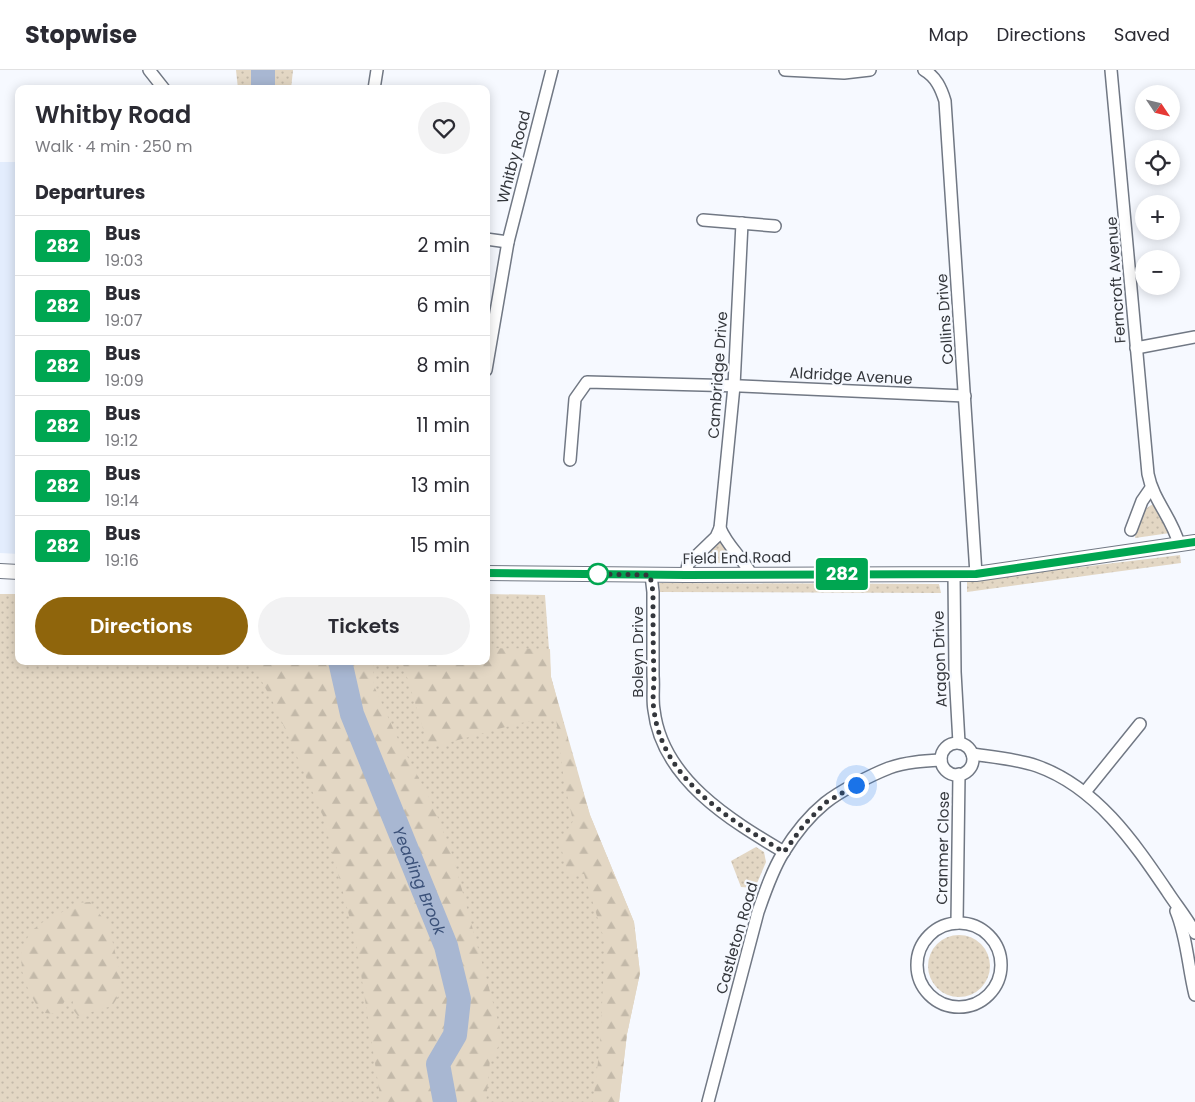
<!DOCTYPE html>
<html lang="en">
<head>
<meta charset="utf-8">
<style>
  :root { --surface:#fff; --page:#f2f2f3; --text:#2b2b33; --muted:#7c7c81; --line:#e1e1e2; --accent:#8f650c }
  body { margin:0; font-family:Poppins,sans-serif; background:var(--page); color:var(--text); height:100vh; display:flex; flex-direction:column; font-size:19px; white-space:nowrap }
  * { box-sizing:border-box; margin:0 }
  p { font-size:16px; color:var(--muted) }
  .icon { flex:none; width:28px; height:28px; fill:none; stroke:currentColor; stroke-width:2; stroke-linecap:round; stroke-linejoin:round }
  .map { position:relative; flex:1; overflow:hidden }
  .details { position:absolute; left:15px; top:15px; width:475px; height:580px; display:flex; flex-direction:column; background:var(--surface); border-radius:10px; box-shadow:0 2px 12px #0003 }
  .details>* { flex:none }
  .badge { padding:0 10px; border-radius:4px; font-size:18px; line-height:32px }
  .needle { width:32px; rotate:125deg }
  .buttons { position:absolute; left:1135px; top:15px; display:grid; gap:10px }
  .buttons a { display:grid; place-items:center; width:45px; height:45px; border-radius:50%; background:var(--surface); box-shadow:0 2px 12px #0003; font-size:25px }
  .you { position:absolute; width:25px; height:25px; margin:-12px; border:4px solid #fff; border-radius:50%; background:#1a73e8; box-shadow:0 0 0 8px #1a73e833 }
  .map>.badge { position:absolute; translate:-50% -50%; box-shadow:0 0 0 2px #fff }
  h2 { padding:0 20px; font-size:19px; line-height:45px }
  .round { display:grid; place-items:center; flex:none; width:52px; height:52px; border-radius:26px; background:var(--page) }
  .overview { display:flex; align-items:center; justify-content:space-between; height:85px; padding:0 20px }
  h1 { font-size:24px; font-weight:600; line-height:38px }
  .primary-button { display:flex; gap:10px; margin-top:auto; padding:10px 20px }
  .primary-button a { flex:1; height:58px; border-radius:30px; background:var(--accent); color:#fff; font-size:20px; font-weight:600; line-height:58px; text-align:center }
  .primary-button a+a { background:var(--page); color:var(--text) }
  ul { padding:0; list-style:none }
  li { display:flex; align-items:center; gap:15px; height:60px; padding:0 20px; border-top:1px solid var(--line) }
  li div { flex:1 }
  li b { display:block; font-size:19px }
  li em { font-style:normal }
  li .badge { min-width:55px; font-weight:700; text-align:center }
  header { display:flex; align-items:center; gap:30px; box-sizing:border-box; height:70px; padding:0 25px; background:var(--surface); border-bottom:1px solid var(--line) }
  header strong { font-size:24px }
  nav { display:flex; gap:28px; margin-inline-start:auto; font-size:18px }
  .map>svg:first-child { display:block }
</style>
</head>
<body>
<header>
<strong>Stopwise</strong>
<nav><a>Map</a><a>Directions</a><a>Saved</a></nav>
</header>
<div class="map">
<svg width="1195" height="1032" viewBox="0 0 1195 1032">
  <defs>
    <pattern id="grass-dots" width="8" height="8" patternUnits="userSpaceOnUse" patternTransform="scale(1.25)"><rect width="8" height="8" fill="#e3d7c4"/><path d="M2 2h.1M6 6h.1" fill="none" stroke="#c3b9a9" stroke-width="1.8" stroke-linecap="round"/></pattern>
    <pattern id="forest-firs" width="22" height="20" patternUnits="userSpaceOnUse" patternTransform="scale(1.25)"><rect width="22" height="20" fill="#e3d7c4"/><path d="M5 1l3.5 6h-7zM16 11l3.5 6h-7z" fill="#c3b9a9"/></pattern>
  </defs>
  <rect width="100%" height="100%" fill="#f6f9ff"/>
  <path fill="#e3edfd" d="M 0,92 L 19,92 L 19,484 L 0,483 Z"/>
  <g fill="url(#grass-dots)">
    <path d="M 236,0 L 293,0 L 291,19 L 238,19 Z"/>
    <path d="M 1154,434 L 1157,437 L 1170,463 L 1135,468 C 1136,457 1141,438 1154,434 Z"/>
    <path d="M 718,472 L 721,472 L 740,493 L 696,493 Z"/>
    <path d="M 1180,485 L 1181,493 L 967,522 L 967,511 Z"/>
    <path d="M 659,513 L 939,514 L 941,523 L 660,522 Z"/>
    <path d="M 0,524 L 19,524 L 19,591 L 486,591 L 486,524 L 545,525 L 551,607 L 590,745 L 634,852 L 640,903 L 627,964 L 619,1032 L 0,1032 Z"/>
    <path d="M 756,777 L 764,782 L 766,792 L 755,818 L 741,817 L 731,791 Z"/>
    <circle cx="959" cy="896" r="31"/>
  </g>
  <g fill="url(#forest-firs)">
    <path d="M 486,578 L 550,579 L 551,607 L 573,688 L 590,745 L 634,852 L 640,903 L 627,964 L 619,1032 L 593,1032 L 600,976 L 605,872 L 584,804 L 568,805 L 560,773 L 573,751 L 564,711 L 556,648 L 520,653 L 429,678 L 402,591 L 486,591 Z"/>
    <path d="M 251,591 L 373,591 L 374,616 L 397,667 L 433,735 L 453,787 L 503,969 L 490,990 L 486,1032 L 381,1032 L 356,872 L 323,746 L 275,636 Z"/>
    <path d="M 90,832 L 109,856 L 118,895 L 121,902 L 119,925 L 112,936 L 78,946 L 72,938 L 74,925 L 64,932 L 57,944 L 45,943 L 37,936 L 28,919 L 22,901 L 21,880 L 31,861 L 43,852 L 68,839 L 75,833 Z"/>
  </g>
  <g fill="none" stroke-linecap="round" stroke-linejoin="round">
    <g stroke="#a8b7d2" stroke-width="24">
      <path d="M 263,0 L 263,19"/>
      <path id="s1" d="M 340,591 L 352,644 L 446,876 L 459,929 L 455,965 L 438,994 L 445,1032"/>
    </g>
    <defs>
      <g id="minor">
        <path d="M 149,0 L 164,19"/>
        <path d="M 785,0 L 844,3 L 870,0"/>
        <path d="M 924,0 C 936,7 941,18 945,31 L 976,504"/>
        <path d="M 1111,0 L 1148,404 C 1153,430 1172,448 1179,474"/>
        <path d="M 374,19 L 377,0"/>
        <path d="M 703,150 L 775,156"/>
        <path d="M 742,153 L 734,316 L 720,458 C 727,476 742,487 751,504"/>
        <path d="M 486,169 L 508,172"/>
        <path d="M 1136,278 L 1195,267"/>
        <path d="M 486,300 L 508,172 L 552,0"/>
        <path d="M 570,390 L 575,329 L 587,312 L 741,316 L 965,326"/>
        <path d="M 1131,460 L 1142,431 L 1151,418"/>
        <path d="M 651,505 L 653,522 C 653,550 653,578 653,606 C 654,617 652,629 654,640 C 662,709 730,750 784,782"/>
        <path d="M 686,505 L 688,494 L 716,467 L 720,458"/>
        <path d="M 954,505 L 955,602 L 959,673"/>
        <circle cx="957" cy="689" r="16"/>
        <path d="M 972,684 C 993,687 1017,689 1037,696 C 1096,717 1133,771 1167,821 C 1176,835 1187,848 1195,863"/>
        <path d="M 1085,722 L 1140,654"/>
        <path d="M 1176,841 C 1187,867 1188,897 1195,925"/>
        <circle cx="959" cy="895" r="42"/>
        <path d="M 957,853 L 959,704"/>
        <path d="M 708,1032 L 758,842 C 765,822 772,801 783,783 C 794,765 809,746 825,733 C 840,721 871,705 889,698 C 906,692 924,691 941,690"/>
      </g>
      <g id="tertiary">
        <path d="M 0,501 L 19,502"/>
        <path d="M 486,503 L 686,505 L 976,504 L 1195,472"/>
      </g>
    </defs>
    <use href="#minor" stroke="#717884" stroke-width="14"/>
    <use href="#tertiary" stroke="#717884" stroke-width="16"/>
    <use href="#minor" stroke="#fff" stroke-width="11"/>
    <use href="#tertiary" stroke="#fff" stroke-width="14"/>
  </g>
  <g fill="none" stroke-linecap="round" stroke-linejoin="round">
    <defs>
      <path id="line" d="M 486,503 L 686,505 L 976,504 L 1195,472"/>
    </defs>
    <use href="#line" stroke="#fff" stroke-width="11"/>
    <use href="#line" stroke="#00a651" stroke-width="8"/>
    <path stroke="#34373c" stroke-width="5" stroke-dasharray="0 9" d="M 598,504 L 595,504 L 650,505 L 653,522 C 653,550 653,578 654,606 C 654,617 652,629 654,640 C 662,709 730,750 784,782 L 803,756 L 825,733 L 856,715"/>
  </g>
  <circle fill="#fff" stroke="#00a651" stroke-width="2.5" cx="598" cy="504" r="10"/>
  <g text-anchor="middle" stroke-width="4.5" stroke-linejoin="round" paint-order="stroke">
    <g font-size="15" fill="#34373c" stroke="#f6f9ff">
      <text transform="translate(514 87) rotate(-76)" y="5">Whitby Road</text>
      <text transform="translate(1116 210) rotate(-94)" y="5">Ferncroft Avenue</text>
      <text transform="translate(945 249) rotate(-94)" y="5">Collins Drive</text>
      <text transform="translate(718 305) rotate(-86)" y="5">Cambridge Drive</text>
      <text transform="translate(851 306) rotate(3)" y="5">Aldridge Avenue</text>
      <text transform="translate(737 488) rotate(-1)" y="5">Field End Road</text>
      <text transform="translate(638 582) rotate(-90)" y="5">Boleyn Drive</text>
      <text transform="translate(940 589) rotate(-92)" y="5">Aragon Drive</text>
      <text transform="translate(943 778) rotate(-89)" y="5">Cranmer Close</text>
      <text transform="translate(737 868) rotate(-74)" y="5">Castleton Road</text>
    </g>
    <g font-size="16" font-style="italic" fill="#3b5179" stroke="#f6f9ff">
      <text dy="6" stroke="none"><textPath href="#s1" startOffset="234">Yeading Brook</textPath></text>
    </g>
  </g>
</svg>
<div class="buttons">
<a><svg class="needle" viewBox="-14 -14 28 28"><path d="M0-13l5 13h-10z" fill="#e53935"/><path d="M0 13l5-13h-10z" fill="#7c7c81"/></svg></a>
<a><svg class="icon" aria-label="locate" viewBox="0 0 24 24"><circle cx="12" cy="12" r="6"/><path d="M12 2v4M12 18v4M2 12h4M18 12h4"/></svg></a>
<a>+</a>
<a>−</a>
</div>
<div class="you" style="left:856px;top:715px"></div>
<b class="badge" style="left:842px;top:504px;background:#00a651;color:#fff">282</b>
<section class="details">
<div class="overview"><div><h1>Whitby Road</h1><p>Walk · 4 min · 250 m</p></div><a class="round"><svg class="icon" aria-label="heart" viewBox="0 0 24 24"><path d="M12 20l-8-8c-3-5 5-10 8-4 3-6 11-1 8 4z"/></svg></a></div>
<h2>Departures</h2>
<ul>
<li><span class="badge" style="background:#00a651;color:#fff">282</span><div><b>Bus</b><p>19:03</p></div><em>2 min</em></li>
<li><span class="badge" style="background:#00a651;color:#fff">282</span><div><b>Bus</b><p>19:07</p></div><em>6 min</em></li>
<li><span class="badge" style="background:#00a651;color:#fff">282</span><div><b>Bus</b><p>19:09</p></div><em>8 min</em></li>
<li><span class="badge" style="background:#00a651;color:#fff">282</span><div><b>Bus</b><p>19:12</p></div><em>11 min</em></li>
<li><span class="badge" style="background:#00a651;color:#fff">282</span><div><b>Bus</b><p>19:14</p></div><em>13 min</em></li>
<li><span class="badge" style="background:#00a651;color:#fff">282</span><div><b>Bus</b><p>19:16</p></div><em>15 min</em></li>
</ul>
<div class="primary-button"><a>Directions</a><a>Tickets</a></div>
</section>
</div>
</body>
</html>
